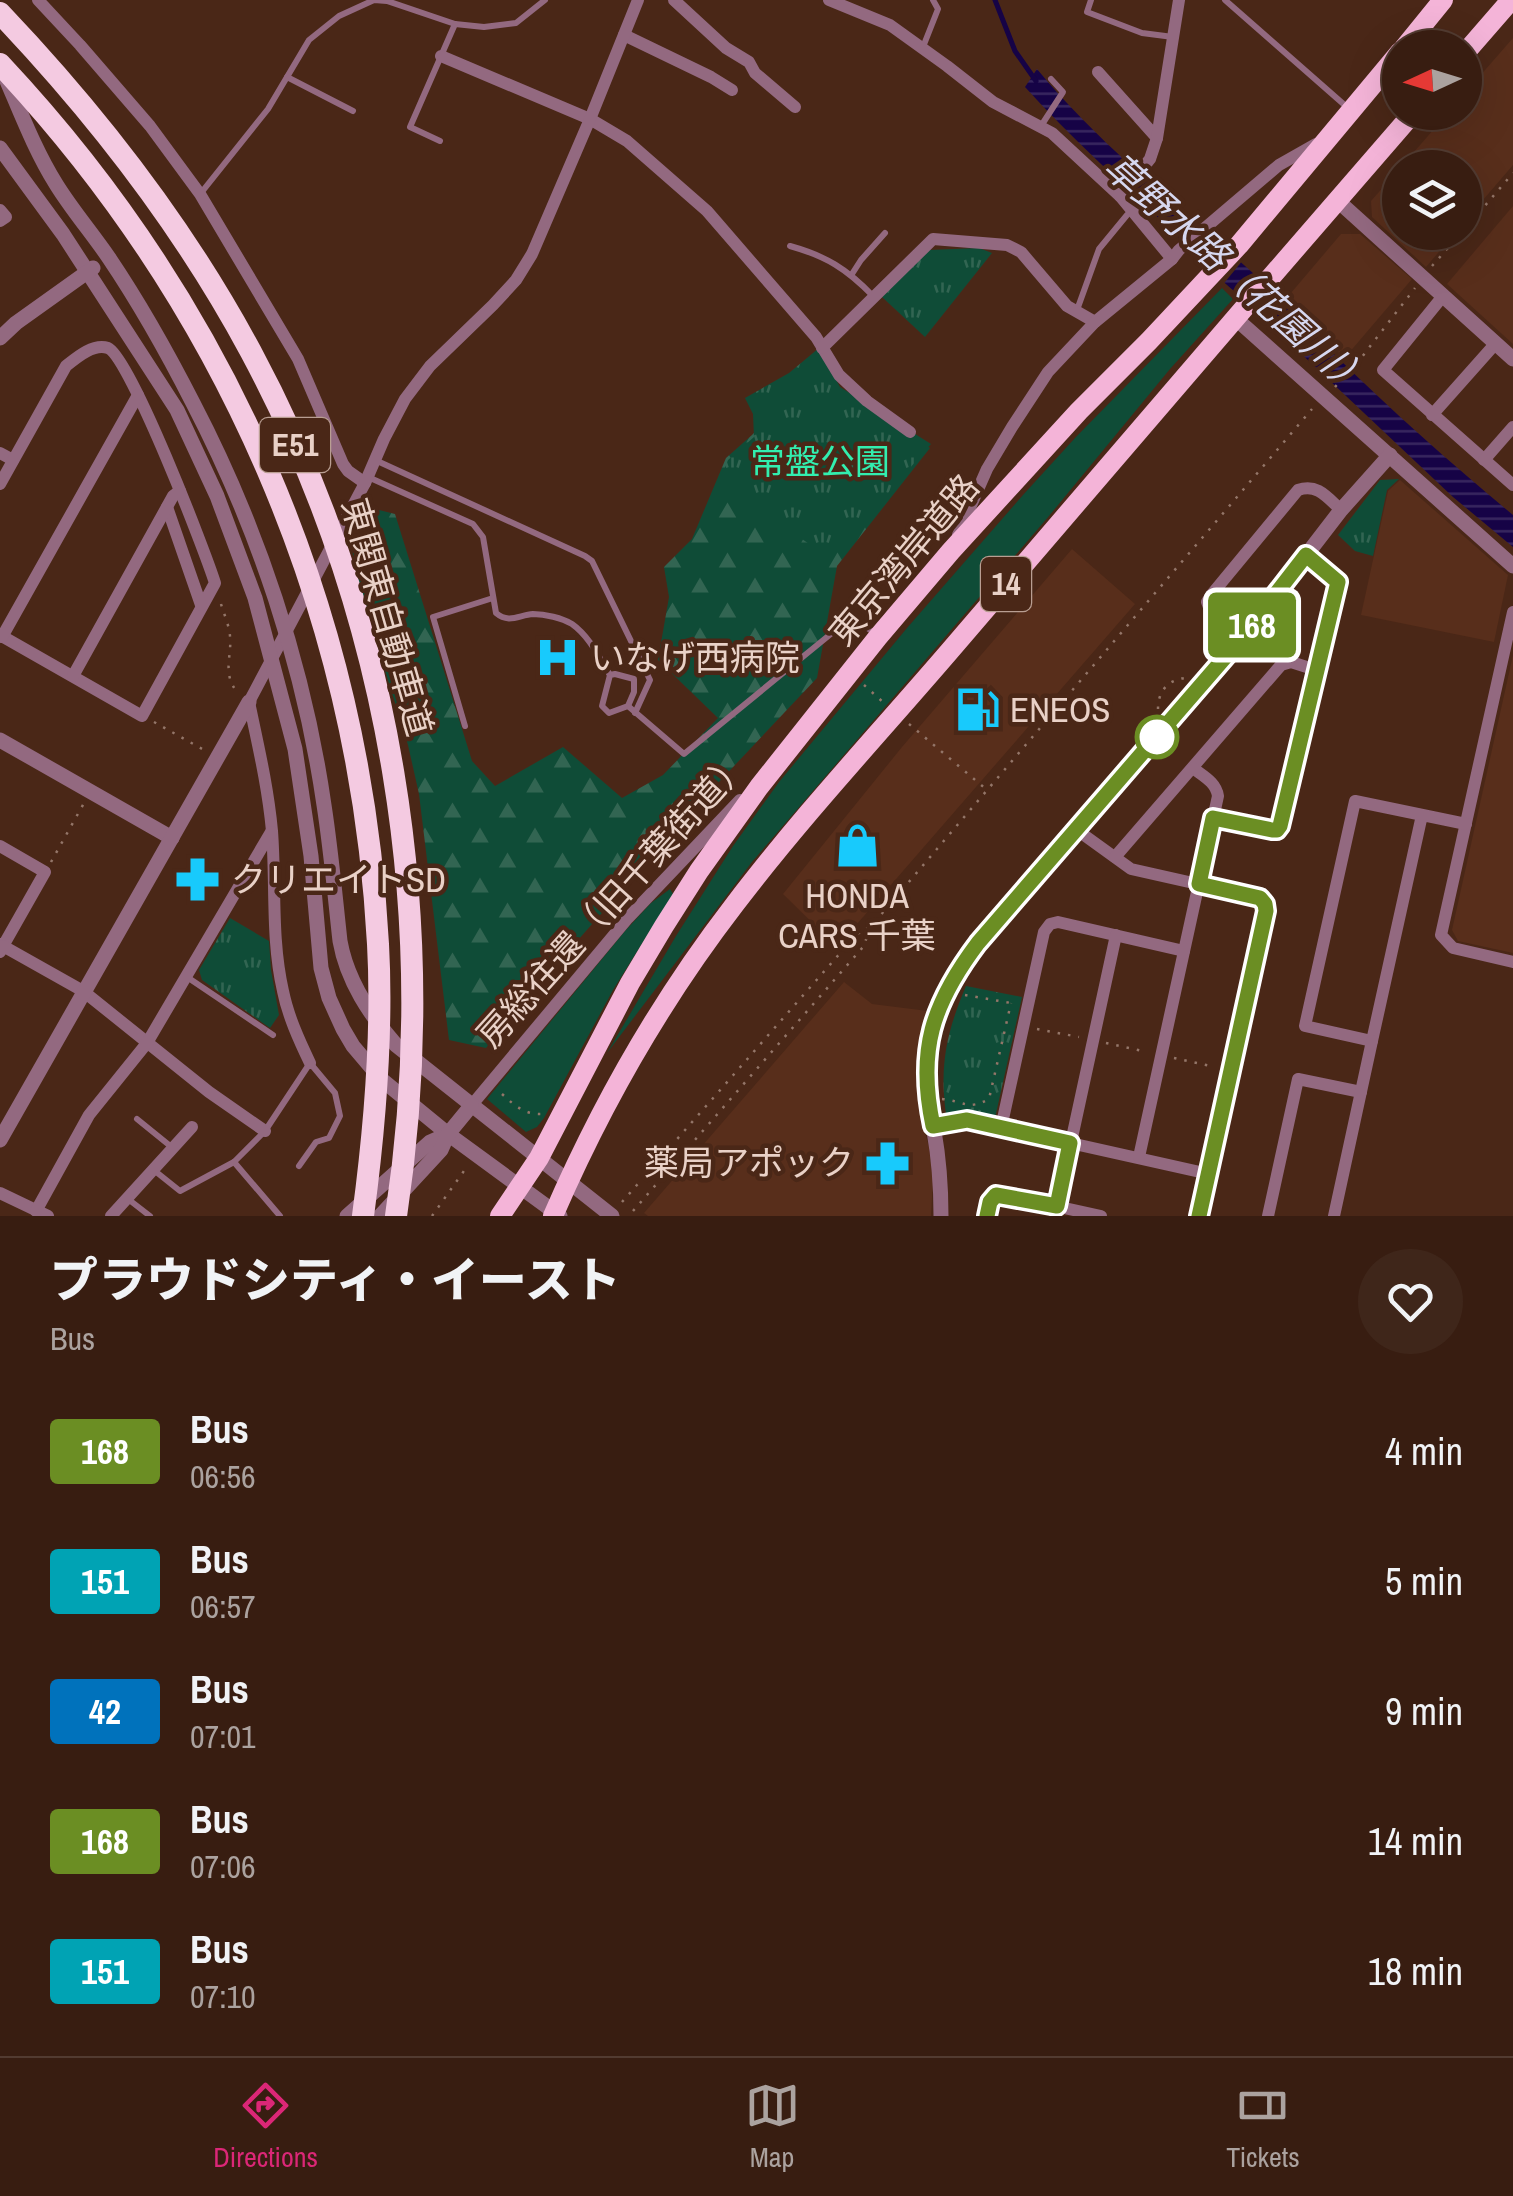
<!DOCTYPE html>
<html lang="en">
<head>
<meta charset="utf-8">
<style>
  :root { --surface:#381d11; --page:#3f261a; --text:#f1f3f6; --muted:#aba29f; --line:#523b31; --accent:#db2777 }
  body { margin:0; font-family:"Archivo Narrow","Noto Sans JP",sans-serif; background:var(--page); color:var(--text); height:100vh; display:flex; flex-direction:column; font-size:38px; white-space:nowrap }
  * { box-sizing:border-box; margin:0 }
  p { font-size:32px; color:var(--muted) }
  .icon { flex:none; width:55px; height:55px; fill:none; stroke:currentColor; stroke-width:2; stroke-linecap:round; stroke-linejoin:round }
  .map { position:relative; height:1216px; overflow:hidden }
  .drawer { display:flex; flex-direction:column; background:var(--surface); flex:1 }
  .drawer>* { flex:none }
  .badge { padding:0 20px; border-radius:8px; font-size:35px; line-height:65px }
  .needle { width:65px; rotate:266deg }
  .controls { position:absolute; left:1382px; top:30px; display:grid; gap:20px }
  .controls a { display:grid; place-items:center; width:100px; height:100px; border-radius:50%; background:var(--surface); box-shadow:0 10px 40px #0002,0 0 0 2px var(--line); font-size:50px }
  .map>.badge { position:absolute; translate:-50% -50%; box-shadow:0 0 0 5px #fff }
  .round { display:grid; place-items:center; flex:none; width:105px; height:105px; border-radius:52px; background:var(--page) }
  .summary { display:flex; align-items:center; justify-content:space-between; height:170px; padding:0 50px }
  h1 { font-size:48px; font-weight:800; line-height:75px }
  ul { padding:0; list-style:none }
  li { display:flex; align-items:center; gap:30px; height:130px; padding:0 50px }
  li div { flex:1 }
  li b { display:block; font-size:38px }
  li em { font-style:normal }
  li .badge { min-width:110px; font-weight:700; text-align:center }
  .menu { display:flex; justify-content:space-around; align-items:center; height:140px; border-top:2px solid var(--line); background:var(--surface); font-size:28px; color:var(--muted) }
  .menu a { display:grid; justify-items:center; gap:5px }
  .menu .on { color:var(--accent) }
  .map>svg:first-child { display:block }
</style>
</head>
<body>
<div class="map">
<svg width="1513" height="1216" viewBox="0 0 1513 1216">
  <defs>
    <pattern id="forest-firs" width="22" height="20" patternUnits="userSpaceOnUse" patternTransform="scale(2.5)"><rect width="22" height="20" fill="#0f4c37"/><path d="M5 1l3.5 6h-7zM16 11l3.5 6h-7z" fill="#326552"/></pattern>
    <pattern id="park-tufts" width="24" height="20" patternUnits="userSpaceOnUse" patternTransform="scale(2.5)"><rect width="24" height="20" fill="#0f4c37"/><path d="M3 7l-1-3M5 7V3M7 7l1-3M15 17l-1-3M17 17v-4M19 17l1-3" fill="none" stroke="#326552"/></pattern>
    <pattern id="water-rules" width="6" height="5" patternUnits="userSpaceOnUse" patternTransform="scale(2.5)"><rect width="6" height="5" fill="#160346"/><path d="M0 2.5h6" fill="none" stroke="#38275f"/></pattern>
  </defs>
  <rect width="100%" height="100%" fill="#4a2717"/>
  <g fill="#582e1b">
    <path d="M 1513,38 L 1513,165 L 1465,221 L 1465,168 L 1400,168 L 1448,113 L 1465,112 L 1465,93 Z"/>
    <path d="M 1400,168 L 1400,232 L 1455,233 L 1426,267 L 1372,217 L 1371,201 Z"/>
    <path d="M 1513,206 L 1513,344 L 1447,284 Z"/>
    <path d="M 1341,234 L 1360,234 L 1412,279 L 1348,354 L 1351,356 L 1346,360 L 1285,300 Z"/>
    <path d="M 1400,480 L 1508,575 L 1494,642 L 1361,615 L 1388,491 Z"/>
    <path d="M 1072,549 L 1135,604 L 837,947 L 783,894 L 902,747 Z"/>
    <path d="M 1513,655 L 1513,953 L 1458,941 L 1452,930 Z"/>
    <path d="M 844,982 L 872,1004 L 928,1011 L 922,1029 L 917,1084 L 919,1107 L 929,1148 L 933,1179 L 931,1216 L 648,1216 L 644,1213 Z"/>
  </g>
  <g fill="#0f4c37">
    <path d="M 1222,288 L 1233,299 L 1170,369 L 1049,516 L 752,862 L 607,1053 L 676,936 L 733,846 L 779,782 L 907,628 L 1023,495 L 1075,438 Z"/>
    <path d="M 670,889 L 673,894 L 613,990 L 544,1118 L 537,1127 L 526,1132 L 487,1099 L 625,931 L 651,903 Z"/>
  </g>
  <path fill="url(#forest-firs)" d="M 835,387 L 930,448 L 837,566 L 817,678 L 702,800 L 508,1019 L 486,1048 L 449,1040 L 419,794 L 408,745 L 355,573 L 352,546 L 371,508 L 395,514 L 472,761 L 495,786 L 563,747 L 622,798 L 663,775 L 718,718 L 658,660 L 669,597 L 664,567 L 692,539 L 726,458 L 752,435 L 795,389 Z"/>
  <g fill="url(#park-tufts)">
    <path d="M 979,248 L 992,253 L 925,337 L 882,297 L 929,250 Z"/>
    <path d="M 819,348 L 840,387 L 931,444 L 830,559 L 720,480 L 728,460 L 754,437 L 753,414 L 745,398 L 789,373 Z"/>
    <path d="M 1399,479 L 1387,490 L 1373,556 L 1355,551 L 1338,535 L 1380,480 Z"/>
    <path d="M 230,918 L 269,941 L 271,970 L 279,1015 L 270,1028 L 202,980 L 199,970 Z"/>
    <path d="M 966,986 L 1022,997 L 995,1118 L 946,1114 C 939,1065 947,1031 966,986 Z"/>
  </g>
  <path fill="url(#water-rules)" d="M 1037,69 C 1103,149 1187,213 1263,282 C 1289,306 1313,333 1338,358 C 1394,413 1453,465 1513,515 L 1513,547 L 1453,497 L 1241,297 C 1215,276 1193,251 1169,228 C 1120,181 1070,137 1025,87 Z"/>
  <g fill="#4a2717">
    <path d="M 1218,240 L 1243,260 L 1221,287 L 1197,264 Z"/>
    <path d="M 1257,274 L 1285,298 L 1264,324 L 1236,300 Z"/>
  </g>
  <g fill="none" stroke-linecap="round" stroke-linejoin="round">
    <path stroke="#160346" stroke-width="5" d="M 995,0 L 1015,51 L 1036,81"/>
    <g stroke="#947669" stroke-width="2.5" stroke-dasharray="2.5 8" stroke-linecap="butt">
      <path d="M 1465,229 L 1513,173"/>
      <path d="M 1432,266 L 1462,232"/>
      <path d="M 1335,387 L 1358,362 L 1415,288"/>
      <path d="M 221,604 C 224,614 229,625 230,636 C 232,657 222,673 237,692"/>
      <path d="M 864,685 L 884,703"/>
      <path d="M 1158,709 C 1158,692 1167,680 1185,678"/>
      <path d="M 154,722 L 204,750"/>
      <path d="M 909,724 L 987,790"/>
      <path d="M 51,862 L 84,803"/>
      <path d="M 965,995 L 1011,1003"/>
      <path d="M 1037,1029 L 1079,1037"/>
      <path d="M 1106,1043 L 1147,1052"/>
      <path d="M 1174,1058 L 1215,1067"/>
      <path d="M 502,1094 C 515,1106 525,1115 543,1114"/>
      <path d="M 942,1099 C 964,1101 967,1111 989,1099 L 1011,1003"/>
      <path d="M 622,1202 L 856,935 L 873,924 L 1312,409"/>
      <path d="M 633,1211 L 863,947 L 872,925"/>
      <path d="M 432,1216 L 466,1168"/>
    </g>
    <g stroke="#936980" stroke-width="6">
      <path d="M 1091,0 L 1087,12 L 1142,33 L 1173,37"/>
      <path d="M 1225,0 L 1348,108"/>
      <path d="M 923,47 L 938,9 L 933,0"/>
      <path d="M 287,77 L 353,111"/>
      <path d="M 1041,126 L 1063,92 L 1051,79"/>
      <path d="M 440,141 L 410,127 L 455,24"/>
      <path d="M 201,193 L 268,109 L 309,40 L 339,16 L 374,0 L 387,1 L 455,24 L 484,27 L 516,23 L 545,0"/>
      <path d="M 790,246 C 826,256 847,269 873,296"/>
      <path d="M 852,274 L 861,260 L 885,233"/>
      <path d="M 1077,310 L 1099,249 L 1127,215"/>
      <path d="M 375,460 L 585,556 L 592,561 L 650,680 L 635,713"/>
      <path d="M 368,477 L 473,524 L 483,537 L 496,613 C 509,624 519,615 533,614 C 545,614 562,618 572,624 C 589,636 599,657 610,675"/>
      <path d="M 615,674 L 634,679 L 634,692 L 628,706 L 609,713 L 602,706 L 610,675 Z"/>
      <path d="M 628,706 L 684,754 L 843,624 C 857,621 863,624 874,633"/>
      <path d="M 465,726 L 433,617 L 493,598"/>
      <path d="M 187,977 L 273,1035"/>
      <path d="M 137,1119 L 174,1149"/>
      <path d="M 234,1162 L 280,1216"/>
      <path d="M 155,1171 L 180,1191 L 234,1162 L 265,1131 L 310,1063 L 335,1093 L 340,1116 L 329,1138 L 316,1142 L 299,1166"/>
      <path d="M 128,1199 L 150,1216"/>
    </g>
    <g stroke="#936980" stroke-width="12">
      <path d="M 38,0 L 80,45 L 150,126 L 200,194 L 298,359 L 343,464 L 348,471 L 365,483"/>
      <path d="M 674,0 L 726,48 L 749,62 L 755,73 L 795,107"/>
      <path d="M 829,0 L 890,25 L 947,66 L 993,102 L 1052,133 L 1120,196 L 1172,259"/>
      <path d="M 624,35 L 711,77 L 732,90"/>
      <path d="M 441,56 L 590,119 L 627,141 L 707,211 L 816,337 L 839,375 L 867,401 L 910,432"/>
      <path d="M 1098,72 L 1157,138"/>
      <path d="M 1120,196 L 1150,159 L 1157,138 L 1179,0"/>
      <path d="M 0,210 L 6,217 L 0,221"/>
      <path d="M 1443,296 L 1383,370 L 1513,485"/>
      <path d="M 822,348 L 933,239 L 1007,245 L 1021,252 L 1067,306 L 1095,322"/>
      <path d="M 1432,415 L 1496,343"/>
      <path d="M 0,453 L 13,460"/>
      <path d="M 1484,460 L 1513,427"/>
      <path d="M 0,484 L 66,366 C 76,358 93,343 108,348 C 130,357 205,551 215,583 L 142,716 L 0,635"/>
      <path d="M 167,507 L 201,605"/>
      <path d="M 958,535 L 987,469 L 1012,427 L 1048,372 L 1095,322 L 1172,259 L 1179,250 L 1279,165 L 1316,144"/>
      <path d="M 1513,612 L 1441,935 L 1453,948 L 1513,962"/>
      <path d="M 2,637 L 138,395"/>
      <path d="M 1241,640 L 1210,610 L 1207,602 L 1212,594 L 1298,490 C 1317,483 1327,497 1341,510"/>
      <path d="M 73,676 L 173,496 L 180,491"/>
      <path d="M 1422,815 L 1372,1041 L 1305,1026 L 1355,801 L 1466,824"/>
      <path d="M 1213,818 L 1272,830 L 1277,830 L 1280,826 L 1338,582 L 1306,555"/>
      <path d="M 1077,830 L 1131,869 L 1260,898 L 1265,903 L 1266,911 L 1199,1216"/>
      <path d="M 0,846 L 45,872 L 3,946 L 0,944"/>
      <path d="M 1115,857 L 1281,665 L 1291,662 L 1316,670"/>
      <path d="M 0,952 L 3,946 L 83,991 L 209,1092 L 265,1131"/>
      <path d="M 310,1063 C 299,1040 288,1016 283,991 C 271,939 276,884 272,831 C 268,787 258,745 249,702 L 365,483 L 384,439 L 405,399 L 430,366 L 493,305 L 516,280 L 532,254 L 590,119 L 638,0"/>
      <path d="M 471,1106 L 628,918 L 740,800"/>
      <path d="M 933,1127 L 967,1120 L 1209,1174"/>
      <path d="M 1001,1128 L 1044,932 L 1050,924 L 1058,922 L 1184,951"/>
      <path d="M 1139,1157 L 1218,796 C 1216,782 1203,776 1193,768"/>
      <path d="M 0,1193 L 48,1216"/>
      <path d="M 36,1211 L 89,1115 L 147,1043 L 271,832"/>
      <path d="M 111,1216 L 192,1127"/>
      <path d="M 987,1216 L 990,1201 L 996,1195 L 1005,1195 L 1101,1216"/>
      <path d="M 1055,1216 L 1116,935"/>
      <path d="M 1268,1216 L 1298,1079 L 1361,1092"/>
      <path d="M 1334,1216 L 1372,1041"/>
    </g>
    <g stroke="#936980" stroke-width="15">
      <path d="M 7,81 C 22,116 36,152 56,184 C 72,210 92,233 109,258 C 140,304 168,354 193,403 C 258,528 304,666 324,805 C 331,850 335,896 340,941 C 347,981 370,1015 396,1045 L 612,1216"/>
      <path d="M 0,148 L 63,234 L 177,410 L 217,496 L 255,598 L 295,749 L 311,856 L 321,968 L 329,998 L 343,1029 L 353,1046 L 381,1079 L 448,1134 L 560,1216"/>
      <path d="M 1338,201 L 1513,359"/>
      <path d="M 1234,317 L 1513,566"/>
      <path d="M 0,338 L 16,323 L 93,268"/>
      <path d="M 0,740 L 172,838"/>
      <path d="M 0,1140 L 249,702"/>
      <path d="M 347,1216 L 430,1142 L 448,1134"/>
      <path d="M 380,1216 L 441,1150 L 448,1134 L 471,1106"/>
      <path d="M 941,1216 C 941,1188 939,1159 934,1131 C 932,1119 927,1106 926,1093 C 921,1036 945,987 978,943 L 1241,640 L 1341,510 L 1390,455"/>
    </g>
    <g stroke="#f4b4d8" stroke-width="20">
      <path d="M 1404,48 L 1443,0"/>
      <path d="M 1465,53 L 1511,0"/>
      <path d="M 500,1216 L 539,1158 L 630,983 L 664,926 L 699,871 L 759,787 L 878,637 L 951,551 L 1079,411 L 1149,341 L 1239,245 L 1400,52"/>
      <path d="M 553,1216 C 601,1105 661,1000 735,904 C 805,812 885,727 960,639 C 1110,463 1262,287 1414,112"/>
    </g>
    <g stroke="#f4cae1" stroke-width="22">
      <path d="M 0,13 C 97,115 184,227 251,352 C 392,615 441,922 396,1216"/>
      <path d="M 0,64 C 227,306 360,611 378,944 C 383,1034 375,1126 363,1216"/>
    </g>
  </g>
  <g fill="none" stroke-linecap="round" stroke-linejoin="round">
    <defs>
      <path id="line" d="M 987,1216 L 990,1202 L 996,1195 L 1057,1206 L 1070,1143 L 967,1120 L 933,1126 C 917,1051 932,1004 978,943 L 1240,640 L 1306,555 L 1338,582 L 1280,826 L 1277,830 L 1272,830 L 1213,818 L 1199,884 L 1260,898 L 1265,904 L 1266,911 L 1199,1216"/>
    </defs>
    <use href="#line" stroke="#fff" stroke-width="22"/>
    <use href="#line" stroke="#6b8e23" stroke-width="15"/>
  </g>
  <defs>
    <symbol id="hospital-bare" viewBox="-9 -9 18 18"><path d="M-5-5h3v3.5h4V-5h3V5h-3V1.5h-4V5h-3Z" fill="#18cafc" stroke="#4a2717" stroke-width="2.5" paint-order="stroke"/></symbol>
    <symbol id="fuel-bare" viewBox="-9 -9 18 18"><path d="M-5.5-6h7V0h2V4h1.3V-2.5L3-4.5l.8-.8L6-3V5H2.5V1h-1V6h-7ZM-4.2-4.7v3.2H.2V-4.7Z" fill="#18cafc" stroke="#4a2717" stroke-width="2.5" paint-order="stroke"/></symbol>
    <symbol id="shop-bare" viewBox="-9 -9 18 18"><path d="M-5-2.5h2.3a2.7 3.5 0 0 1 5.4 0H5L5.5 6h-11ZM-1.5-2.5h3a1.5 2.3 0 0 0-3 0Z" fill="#18cafc" stroke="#4a2717" stroke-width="2.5" paint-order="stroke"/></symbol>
    <symbol id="pharmacy-bare" viewBox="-9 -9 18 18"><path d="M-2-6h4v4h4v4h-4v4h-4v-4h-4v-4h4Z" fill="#18cafc" stroke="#4a2717" stroke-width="2.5" paint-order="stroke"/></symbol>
  </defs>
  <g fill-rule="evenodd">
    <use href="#hospital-bare" x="526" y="626" width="63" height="63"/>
    <use href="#fuel-bare" x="946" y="678" width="63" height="63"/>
    <use href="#shop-bare" x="826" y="814" width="63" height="63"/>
    <use href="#pharmacy-bare" x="166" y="848" width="63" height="63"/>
    <use href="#pharmacy-bare" x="856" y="1132" width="63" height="63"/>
  </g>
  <circle fill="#fff" stroke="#6b8e23" stroke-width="5" cx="1157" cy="737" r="20"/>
  <g text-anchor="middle" stroke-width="9" stroke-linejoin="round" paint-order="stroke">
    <g fill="#4a2717" stroke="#b99e92" stroke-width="2.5">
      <rect x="260" y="418" width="70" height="54" rx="8"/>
      <rect x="981" y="557" width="50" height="54" rx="8"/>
    </g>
    <g font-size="32" font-weight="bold" fill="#e9d1c7">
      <text x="295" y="456">E51</text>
      <text x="1006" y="595">14</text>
    </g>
    <g font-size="35" fill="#32eeaf" stroke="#4a2717">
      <text x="820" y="474">常盤公園</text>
    </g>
    <g font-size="35" fill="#e9d1c7" stroke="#4a2717">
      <text transform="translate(904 560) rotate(-50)" y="12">東京湾岸道路</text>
      <text transform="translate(387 617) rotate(74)" y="12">東関東自動車道</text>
      <text transform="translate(613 899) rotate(-48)" y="12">房総往還（旧千葉街道）</text>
    </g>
    <g font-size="35" fill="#e9d1c7" stroke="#4a2717" text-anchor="start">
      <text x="590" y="670">いなげ西病院</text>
      <text x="1010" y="722">ENEOS</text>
      <text x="231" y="892">クリエイトSD</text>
      <text x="857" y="908" text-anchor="middle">HONDA<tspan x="857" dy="40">CARS 千葉</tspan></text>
      <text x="854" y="1175" text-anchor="end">薬局アポック</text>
    </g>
    <g font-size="38" font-style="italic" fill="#d6d7ef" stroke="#4a2717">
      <text transform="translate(1237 275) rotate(42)" y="13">草野水路（花園川）</text>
    </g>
  </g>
</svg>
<div class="controls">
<a><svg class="needle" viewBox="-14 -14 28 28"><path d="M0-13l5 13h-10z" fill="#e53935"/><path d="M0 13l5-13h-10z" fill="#aba29f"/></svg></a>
<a><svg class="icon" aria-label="layers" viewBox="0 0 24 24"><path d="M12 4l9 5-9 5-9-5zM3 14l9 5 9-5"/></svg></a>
</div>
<b class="badge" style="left:1252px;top:625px;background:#6b8e23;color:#fff">168</b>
</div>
<section class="drawer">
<div class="summary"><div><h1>プラウドシティ・イースト</h1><p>Bus</p></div><a class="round"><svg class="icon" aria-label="heart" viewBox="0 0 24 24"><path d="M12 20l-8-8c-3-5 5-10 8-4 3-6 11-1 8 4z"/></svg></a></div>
<ul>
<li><span class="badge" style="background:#6b8e23;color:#fff">168</span><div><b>Bus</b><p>06:56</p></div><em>4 min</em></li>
<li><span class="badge" style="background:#00a3b4;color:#fff">151</span><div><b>Bus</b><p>06:57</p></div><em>5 min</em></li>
<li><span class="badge" style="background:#0072bc;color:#fff">42</span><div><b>Bus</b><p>07:01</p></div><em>9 min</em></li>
<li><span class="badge" style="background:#6b8e23;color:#fff">168</span><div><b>Bus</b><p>07:06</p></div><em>14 min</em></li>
<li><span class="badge" style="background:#00a3b4;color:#fff">151</span><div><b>Bus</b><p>07:10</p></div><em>18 min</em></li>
</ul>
</section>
<nav class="menu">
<a class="on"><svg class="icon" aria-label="directions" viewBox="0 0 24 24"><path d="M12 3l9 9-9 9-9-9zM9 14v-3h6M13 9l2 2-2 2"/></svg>Directions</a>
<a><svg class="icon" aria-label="map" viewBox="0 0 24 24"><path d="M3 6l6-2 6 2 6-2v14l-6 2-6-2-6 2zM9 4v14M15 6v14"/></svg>Map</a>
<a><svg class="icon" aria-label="tickets" viewBox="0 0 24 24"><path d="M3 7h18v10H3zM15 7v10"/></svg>Tickets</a>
</nav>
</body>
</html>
